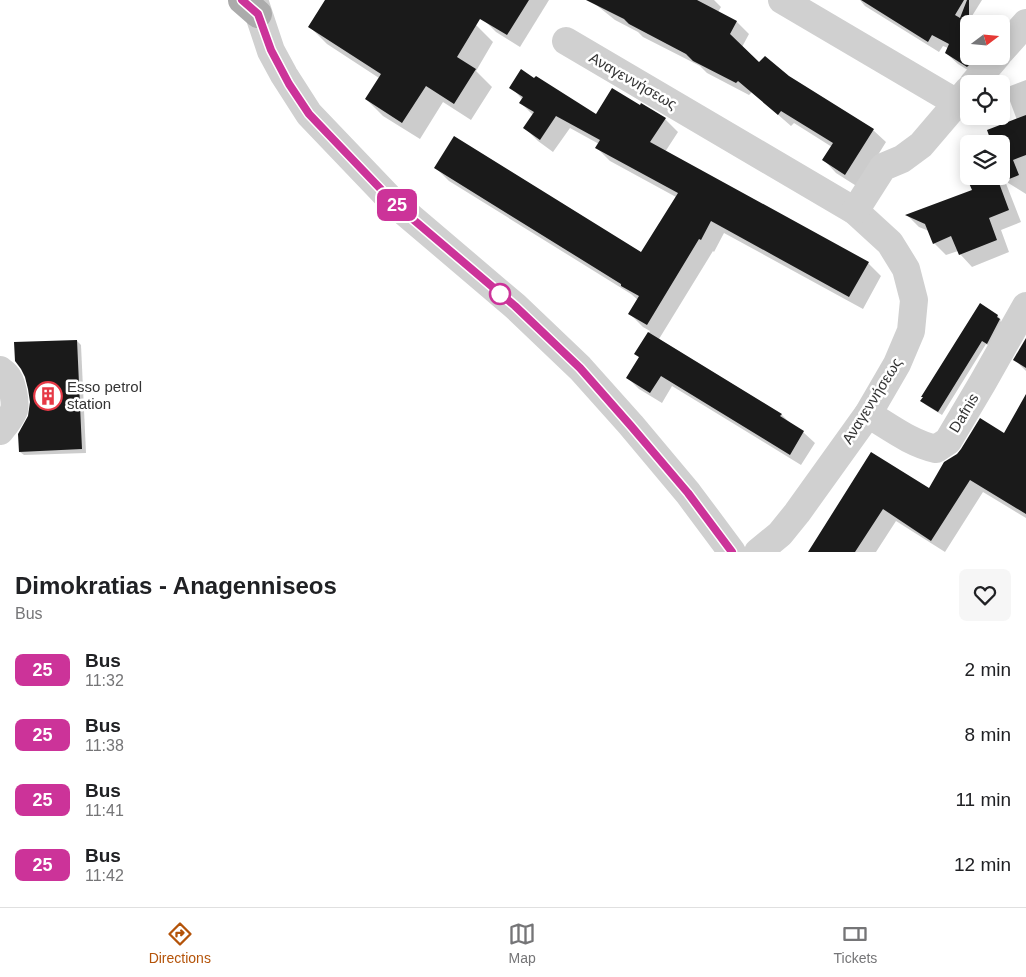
<!DOCTYPE html>
<html lang="en">
<head>
<meta charset="utf-8">
<style>
  :root { --surface:#fff; --page:#f6f6f6; --text:#202124; --muted:#757577; --line:#e0e0e0; --accent:#b45309 }
  body { margin:0; font-family:Arial,sans-serif; background:var(--page); color:var(--text); height:100vh; display:flex; flex-direction:column; font-size:19px; white-space:nowrap }
  * { box-sizing:border-box; margin:0 }
  p { font-size:16px; color:var(--muted) }
  .icon { flex:none; width:28px; height:28px; fill:none; stroke:currentColor; stroke-width:2; stroke-linecap:round; stroke-linejoin:round }
  .map { position:relative; height:552px; overflow:hidden }
  .sheet { display:flex; flex-direction:column; background:var(--surface); flex:1 }
  .sheet>* { flex:none }
  .badge { padding:0 10px; border-radius:8px; font-size:18px; line-height:32px }
  .needle { width:32px; rotate:74deg }
  .tools { position:absolute; left:960px; top:15px; display:grid; gap:10px }
  .tools a { display:grid; place-items:center; width:50px; height:50px; border-radius:8px; background:var(--surface); box-shadow:0 2px 12px #0003; font-size:25px }
  .map>.badge { position:absolute; translate:-50% -50%; box-shadow:0 0 0 2px #fff }
  .round { display:grid; place-items:center; flex:none; width:52px; height:52px; border-radius:8px; background:var(--page) }
  .head { display:flex; align-items:center; justify-content:space-between; height:85px; padding:0 15px }
  h1 { font-size:24px; font-weight:600; line-height:38px }
  ul { padding:0; list-style:none }
  li { display:flex; align-items:center; gap:15px; height:65px; padding:0 15px }
  li div { flex:1 }
  li b { display:block; font-size:19px }
  li em { font-style:normal }
  li .badge { min-width:55px; font-weight:700; text-align:center }
  .tab-bar { display:flex; justify-content:space-around; align-items:center; height:70px; border-top:1px solid var(--line); background:var(--surface); font-size:14px; color:var(--muted) }
  .tab-bar a { display:grid; justify-items:center; gap:2px }
  .tab-bar .on { color:var(--accent) }
  .map>svg:first-child { display:block }
</style>
</head>
<body>
<div class="map">
<svg width="1026" height="552" viewBox="0 0 1026 552">
  <rect width="100%" height="100%" fill="#fff"/>
  <g fill="#0003">
    <path d="M 327,0 L 432,0 L 476,25 L 493,42 L 476,71 L 492,87 L 471,120 L 443,102 L 420,139 L 383,116 L 366,99 L 379,78 L 327,44 L 310,27 Z"/>
    <path d="M 485,0 L 549,0 L 520,47 L 496,32 L 483,19 Z"/>
    <path d="M 590,0 L 714,0 L 721,7 L 718,12 L 737,22 L 749,34 L 742,47 L 760,64 L 788,77 L 873,130 L 886,142 L 858,187 L 836,173 L 824,160 L 832,147 L 794,123 L 791,126 L 752,92 L 749,95 L 707,73 L 700,66 L 643,37 L 638,32 L 615,20 Z"/>
    <path d="M 860,0 L 982,0 L 967,24 L 969,56 L 997,56 L 979,77 L 958,64 L 946,53 L 948,48 L 943,46 L 939,52 L 865,6 Z"/>
    <path d="M 1026,80 L 1026,194 L 1005,181 L 1021,222 L 1001,230 L 1009,252 L 972,267 L 960,254 L 958,251 L 946,255 L 934,243 L 929,231 L 919,227 L 907,215 L 973,191 L 969,176 L 1001,176 L 1017,120 L 1005,88 Z"/>
    <path d="M 511,87 L 596,115 L 641,106 L 665,119 L 678,132 L 665,152 L 868,263 L 881,276 L 863,309 L 724,233 L 714,252 L 713,251 L 659,339 L 781,414 L 791,424 L 803,432 L 815,443 L 801,465 L 672,386 L 662,403 L 639,389 L 628,378 L 640,358 L 636,354 L 650,331 L 643,327 L 630,314 L 638,300 L 631,294 L 449,181 L 436,168 L 642,254 L 676,197 L 610,161 L 597,148 L 599,144 L 570,128 L 553,152 L 538,141 L 525,128 L 533,115 L 520,102 L 522,99 Z"/>
    <path d="M 980,305 L 998,316 L 1001,320 L 1000,321 L 1004,324 L 991,347 L 986,344 L 942,415 L 926,405 L 922,401 Z"/>
    <path d="M 1026,340 L 1026,371 L 1015,360 Z"/>
    <path d="M 77,341 L 81,345 L 86,453 L 24,455 L 20,452 Z"/>
    <path d="M 1026,417 L 1026,518 L 983,492 L 945,552 L 896,521 L 876,552 L 809,552 L 871,453 L 929,490 Z"/>
  </g>
  <g fill="#1a1a1a">
    <path d="M 325,0 L 529,0 L 507,35 L 480,19 L 457,57 L 476,69 L 454,104 L 426,86 L 402,123 L 365,99 L 381,74 L 308,27 Z"/>
    <path d="M 586,0 L 697,0 L 737,21 L 730,34 L 759,62 L 765,56 L 789,76 L 874,129 L 845,175 L 822,160 L 833,143 L 781,111 L 778,115 L 738,81 L 736,83 L 693,61 L 686,54 L 629,24 L 624,19 Z"/>
    <path d="M 861,0 L 964,0 L 955,15 L 960,18 L 967,0 L 969,0 L 969,65 L 967,67 L 945,53 L 949,44 L 932,35 L 928,42 Z"/>
    <path d="M 521,69 L 534,78 L 536,76 L 596,114 L 612,88 L 640,105 L 641,103 L 666,118 L 650,142 L 869,262 L 849,297 L 711,221 L 701,240 L 699,239 L 647,325 L 628,314 L 639,296 L 621,286 L 621,284 L 434,168 L 454,136 L 641,252 L 678,193 L 595,148 L 600,140 L 556,116 L 540,140 L 523,128 L 534,112 L 519,103 L 523,97 L 509,88 Z"/>
    <path d="M 1026,115 L 1026,155 L 1013,160 L 1019,175 L 999,183 L 1009,210 L 989,218 L 997,240 L 959,255 L 951,236 L 933,244 L 925,224 L 905,215 L 972,190 L 965,174 L 969,172 L 969,176 L 1001,176 L 1001,144 L 992,144 L 987,130 Z"/>
    <path d="M 980,303 L 998,315 L 997,317 L 1000,319 L 987,344 L 982,341 L 938,412 L 920,401 L 923,397 L 921,397 Z"/>
    <path d="M 648,332 L 782,414 L 780,416 L 804,431 L 790,455 L 661,376 L 650,393 L 626,378 L 639,357 L 634,354 Z"/>
    <path d="M 1026,338 L 1026,368 L 1013,360 Z"/>
    <path d="M 77,340 L 82,449 L 19,452 L 18,434 L 28,416 L 30,402 L 28,389 L 25,377 L 21,369 L 15,361 L 14,342 Z"/>
    <path d="M 1026,394 L 1026,514 L 970,480 L 931,541 L 883,509 L 855,552 L 808,552 L 871,452 L 929,488 L 944,462 L 957,454 L 961,449 L 980,418 L 1004,433 Z"/>
  </g>
  <g fill="none" stroke-linecap="round" stroke-linejoin="round">
    <g stroke="#d0d0d0" stroke-width="28">
      <path d="M 254,0 L 271,51 L 284,75 L 309,114 L 395,204 L 515,306 L 580,368 L 631,425 L 688,493 L 732,552"/>
      <path d="M 782,0 L 957,103"/>
      <path d="M 566,41 L 855,211 L 890,243 L 906,269 L 914,300 L 911,331 L 897,364 L 868,414 L 797,513 L 780,534 L 758,552"/>
      <path d="M 1001,51 L 1026,23"/>
      <path d="M 973,84 L 997,56"/>
      <path d="M 855,211 L 883,167 L 902,159 L 921,145 L 968,90"/>
      <path d="M 0,370 C 2,372 5,373 6,375 C 12,381 16,402 14,410 C 11,418 5,425 0,431"/>
      <path d="M 868,414 C 890,427 910,443 936,449 L 948,441 L 983,382 L 1026,306"/>
    </g>
    <path stroke="#ababab" stroke-width="28" d="M 242,0 L 258,14"/>
  </g>
  <g fill="none" stroke-linecap="round" stroke-linejoin="round">
    <defs>
      <path id="line" d="M 242,0 L 258,14 L 271,50 L 289,84 L 309,114 L 395,204 L 515,306 L 580,368 L 631,426 L 688,493 L 732,552"/>
    </defs>
    <use href="#line" stroke="#fff" stroke-width="11"/>
    <use href="#line" stroke="#c39" stroke-width="8"/>
  </g>
  <defs>
    <symbol id="building-ring" viewBox="-11 -11 22 22"><circle r="9.5" fill="#fff" stroke="#e63946" stroke-width="1.5"/><path d="M-4-6H4V6H1V3H-1V6H-4ZM-2.5-4.3h1.7v1.8h-1.7ZM.8-4.3h1.7v1.8H.8ZM-2.5-1h1.7V.8h-1.7ZM.8-1h1.7V.8H.8Z" fill="#e63946"/></symbol>
  </defs>
  <g fill-rule="evenodd">
    <use href="#building-ring" x="32" y="380" width="32" height="32"/>
  </g>
  <circle fill="#fff" stroke="#c39" stroke-width="2.5" cx="500" cy="294" r="10"/>
  <g text-anchor="middle" stroke-width="5" stroke-linejoin="round" paint-order="stroke">
    <g font-size="15" fill="#333" stroke="#fff">
      <text transform="translate(633 81) rotate(30)" y="5">Αναγεννήσεως</text>
      <text transform="translate(872 401) rotate(-58)" y="5">Αναγεννήσεως</text>
      <text transform="translate(964 413) rotate(-59)" y="5">Dafnis</text>
    </g>
    <g font-size="15" fill="#333" stroke="#fff" text-anchor="start">
      <text x="67" y="392">Esso petrol<tspan x="67" dy="17">station</tspan></text>
    </g>
  </g>
</svg>
<div class="tools">
<a><svg class="needle" viewBox="-14 -14 28 28"><path d="M0-13l5 13h-10z" fill="#e53935"/><path d="M0 13l5-13h-10z" fill="#757577"/></svg></a>
<a><svg class="icon" aria-label="locate" viewBox="0 0 24 24"><circle cx="12" cy="12" r="6"/><path d="M12 2v4M12 18v4M2 12h4M18 12h4"/></svg></a>
<a><svg class="icon" aria-label="layers" viewBox="0 0 24 24"><path d="M12 4l9 5-9 5-9-5zM3 14l9 5 9-5"/></svg></a>
</div>
<b class="badge" style="left:397px;top:205px;background:#c39;color:#fff">25</b>
</div>
<section class="sheet">
<div class="head"><div><h1>Dimokratias - Anagenniseos</h1><p>Bus</p></div><a class="round"><svg class="icon" aria-label="heart" viewBox="0 0 24 24"><path d="M12 20l-8-8c-3-5 5-10 8-4 3-6 11-1 8 4z"/></svg></a></div>
<ul>
<li><span class="badge" style="background:#c39;color:#fff">25</span><div><b>Bus</b><p>11:32</p></div><em>2 min</em></li>
<li><span class="badge" style="background:#c39;color:#fff">25</span><div><b>Bus</b><p>11:38</p></div><em>8 min</em></li>
<li><span class="badge" style="background:#c39;color:#fff">25</span><div><b>Bus</b><p>11:41</p></div><em>11 min</em></li>
<li><span class="badge" style="background:#c39;color:#fff">25</span><div><b>Bus</b><p>11:42</p></div><em>12 min</em></li>
</ul>
</section>
<nav class="tab-bar">
<a class="on"><svg class="icon" aria-label="directions" viewBox="0 0 24 24"><path d="M12 3l9 9-9 9-9-9zM9 14v-3h6M13 9l2 2-2 2"/></svg>Directions</a>
<a><svg class="icon" aria-label="map" viewBox="0 0 24 24"><path d="M3 6l6-2 6 2 6-2v14l-6 2-6-2-6 2zM9 4v14M15 6v14"/></svg>Map</a>
<a><svg class="icon" aria-label="tickets" viewBox="0 0 24 24"><path d="M3 7h18v10H3zM15 7v10"/></svg>Tickets</a>
</nav>
</body>
</html>
